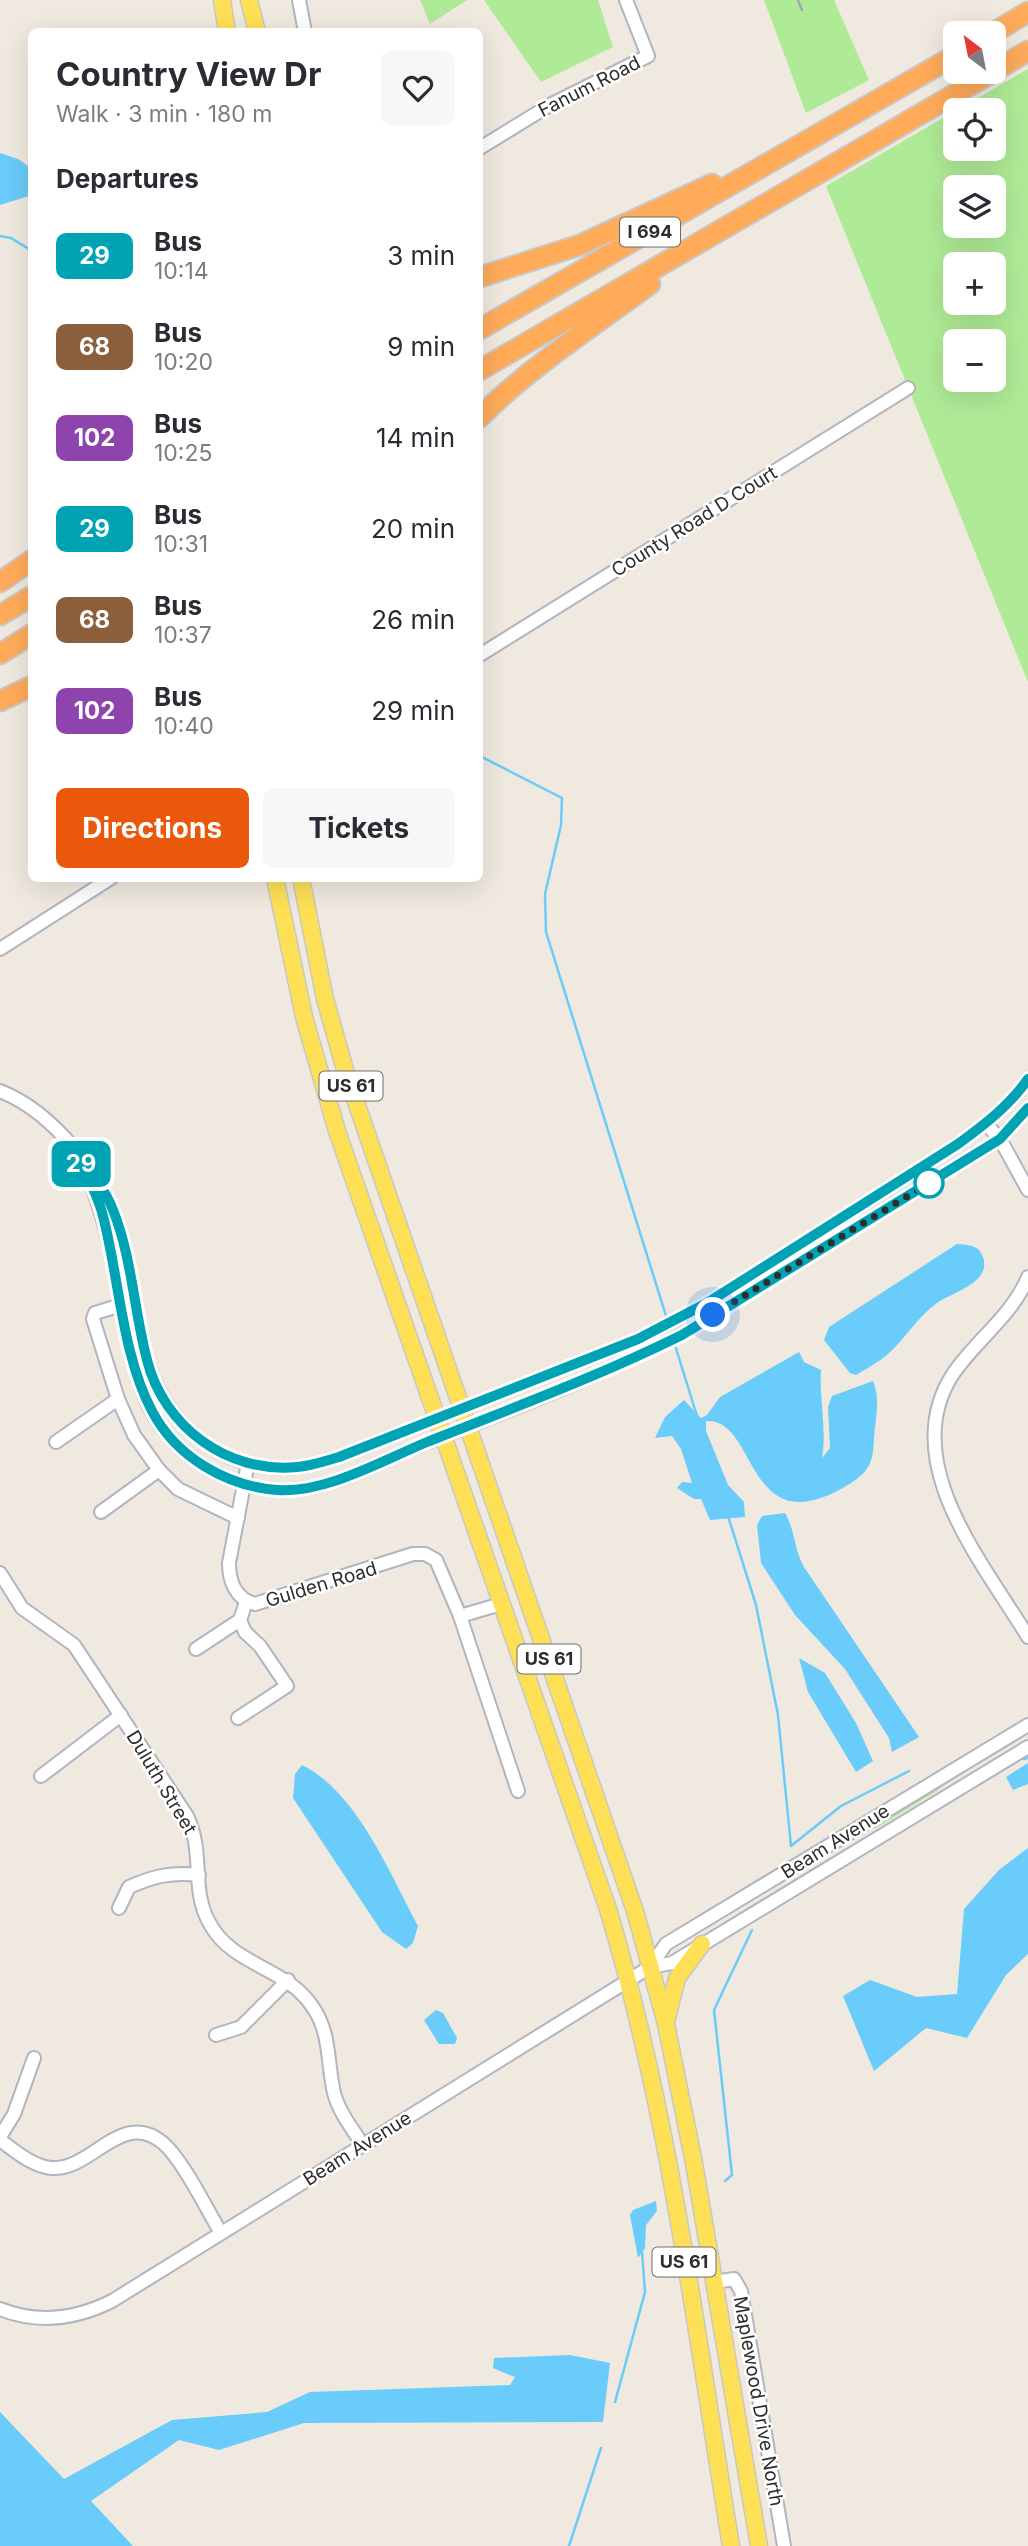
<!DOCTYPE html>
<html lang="en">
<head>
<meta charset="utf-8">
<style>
  :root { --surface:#fff; --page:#f7f7f7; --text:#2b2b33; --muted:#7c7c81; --accent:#ea580c }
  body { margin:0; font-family:Inter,sans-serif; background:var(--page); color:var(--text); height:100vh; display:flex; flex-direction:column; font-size:26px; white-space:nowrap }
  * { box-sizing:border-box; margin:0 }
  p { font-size:23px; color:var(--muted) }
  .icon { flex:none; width:38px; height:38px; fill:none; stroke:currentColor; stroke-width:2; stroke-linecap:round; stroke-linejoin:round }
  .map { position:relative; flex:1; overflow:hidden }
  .details { position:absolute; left:28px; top:28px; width:455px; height:854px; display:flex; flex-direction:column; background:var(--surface); border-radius:10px; box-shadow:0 7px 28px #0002 }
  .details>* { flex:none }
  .badge { padding:0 14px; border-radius:10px; font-size:24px; line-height:46px }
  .needle { width:46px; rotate:328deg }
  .buttons { position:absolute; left:943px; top:21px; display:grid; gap:14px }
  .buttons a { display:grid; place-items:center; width:63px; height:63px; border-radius:10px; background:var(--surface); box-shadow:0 7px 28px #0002; font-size:35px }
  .you { position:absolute; width:35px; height:35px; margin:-18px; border:5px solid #fff; border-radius:50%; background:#1a73e8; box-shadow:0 0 0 10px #1a73e833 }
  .map>.badge { position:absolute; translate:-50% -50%; box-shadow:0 0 0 4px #fff }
  h2 { padding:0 28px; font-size:26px; line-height:63px }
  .round { display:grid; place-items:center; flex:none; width:74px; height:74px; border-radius:10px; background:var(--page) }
  .head { display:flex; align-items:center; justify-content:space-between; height:119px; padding:0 28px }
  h1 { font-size:33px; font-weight:700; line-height:52px }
  .action { display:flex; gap:14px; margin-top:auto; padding:14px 28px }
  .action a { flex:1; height:80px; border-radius:10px; background:var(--accent); color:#fff; font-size:28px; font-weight:700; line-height:80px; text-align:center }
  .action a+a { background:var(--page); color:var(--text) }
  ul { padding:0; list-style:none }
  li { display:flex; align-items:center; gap:21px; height:91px; padding:0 28px }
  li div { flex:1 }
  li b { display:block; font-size:26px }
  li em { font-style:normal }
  li .badge { min-width:77px; font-weight:700; text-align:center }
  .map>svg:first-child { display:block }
</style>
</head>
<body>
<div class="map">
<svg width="1028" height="2546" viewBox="0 0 1028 2546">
  <rect width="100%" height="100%" fill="#f0e9df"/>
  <g fill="#afeb97" fill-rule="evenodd">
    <path d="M 420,0 L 467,0 L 430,24 Z"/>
    <path d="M 484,0 L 598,0 L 613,47 L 541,82 Z"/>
    <path d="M 764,0 L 834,0 L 869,80 L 806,113 Z"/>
    <path d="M 1028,69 L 1028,682 L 826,186 L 955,111 L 956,149 L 994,149 L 994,110 L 957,110 ZM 956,187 L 994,187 L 994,226 L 956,226 ZM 956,264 L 994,264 L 994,303 L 956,303 ZM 956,341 L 994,341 L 994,380 L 956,380 Z"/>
    <path d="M 957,1774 L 937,1791 L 875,1829 L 873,1826 Z"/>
  </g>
  <g fill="#69ccfa">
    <path d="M 0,153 L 18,159 L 31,168 L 31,193 L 29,196 L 0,205 Z"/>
    <path d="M 957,1244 C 969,1245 979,1245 983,1257 C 992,1283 952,1292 937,1303 C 918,1316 906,1338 888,1354 C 879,1362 867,1368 856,1375 L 850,1373 L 824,1340 L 829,1327 Z"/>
    <path d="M 799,1352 L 804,1362 L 821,1370 C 819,1400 827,1429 822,1458 L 830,1448 L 828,1407 L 832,1396 L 873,1381 C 881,1401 875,1418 874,1439 C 873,1461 870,1471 851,1483 C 744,1550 759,1417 706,1421 L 706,1431 L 728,1485 L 744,1502 L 745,1517 L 710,1520 L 701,1499 L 694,1499 L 677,1488 L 682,1482 L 692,1483 L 681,1449 L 672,1436 L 655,1438 L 665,1417 L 684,1400 L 701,1418 L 707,1415 L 720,1397 Z"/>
    <path d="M 785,1513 C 795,1530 794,1549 804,1567 L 919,1737 L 892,1752 L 889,1738 L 845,1669 L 795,1615 L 761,1563 L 757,1525 L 762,1516 Z"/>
    <path d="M 799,1658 L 825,1673 L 856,1723 L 873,1761 L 856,1772 L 808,1692 Z"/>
    <path d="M 1028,1763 L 1028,1784 L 1013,1790 L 1006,1777 Z"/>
    <path d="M 302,1765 C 357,1792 390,1874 418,1926 L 413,1943 L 406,1949 L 382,1932 L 293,1798 L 295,1774 Z"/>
    <path d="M 1028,1848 L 1028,1954 L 1006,1975 L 967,2038 L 926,2028 L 874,2071 L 843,1996 L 870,1980 L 917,1997 L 957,1994 L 964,1909 L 999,1870 Z"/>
    <path d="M 436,2010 L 443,2013 L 457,2038 L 455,2044 L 439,2044 L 424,2020 Z"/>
    <path d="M 656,2201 L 657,2211 L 646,2225 L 645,2248 L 638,2258 L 630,2215 L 633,2210 Z"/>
    <path d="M 570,2355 L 610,2363 L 603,2422 L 304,2423 L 219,2450 L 179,2440 L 91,2501 L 133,2546 L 0,2546 L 0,2412 L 64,2479 L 172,2420 L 267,2412 L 310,2392 L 510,2385 L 515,2377 L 493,2368 L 494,2358 Z"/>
  </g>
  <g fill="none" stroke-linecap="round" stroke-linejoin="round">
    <g stroke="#69ccfa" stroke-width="2.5">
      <path d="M 0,236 L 11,238 L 32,251"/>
      <path d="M 480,756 L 562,798 L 561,825 L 545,894 L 546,932 L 667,1319"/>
      <path d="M 674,1342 L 697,1416"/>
      <path d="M 728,1516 L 756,1605 L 778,1715 L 791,1846"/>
      <path d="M 1024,1759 L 1028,1758"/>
      <path d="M 791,1846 L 841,1806 L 909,1771"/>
      <path d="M 725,2181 L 732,2175 L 714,2010 L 752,1930"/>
      <path d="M 615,2402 L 645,2292 L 642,2252"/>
      <path d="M 569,2546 L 601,2448"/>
    </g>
    <defs>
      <g id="minor">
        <path d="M 299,0 L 305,32"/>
        <path d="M 480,148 L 550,105 L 648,56 L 626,0"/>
        <path d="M 480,655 L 908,388"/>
        <path d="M 0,949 L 111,878"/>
        <path d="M 0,1091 C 54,1112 105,1178 121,1233 C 133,1275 134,1321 148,1364 C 169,1429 227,1474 297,1467 C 311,1466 325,1461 339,1457 L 638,1339 L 707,1303 L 958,1144 C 984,1125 1009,1106 1028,1079"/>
        <path d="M 986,1124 L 1000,1139 L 1028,1190"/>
        <path d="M 86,1173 C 109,1223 116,1278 128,1331 C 134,1359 138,1387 152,1412 C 177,1457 227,1487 278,1490 C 327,1493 378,1462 423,1444 C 510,1410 598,1377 682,1334 L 1000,1139 L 1028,1108"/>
        <path d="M 1028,1277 C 1012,1316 976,1340 953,1374 C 896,1461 984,1564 1028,1637"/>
        <path d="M 128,1303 L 95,1313 L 93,1319 L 118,1399 L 134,1435 L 159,1470 L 178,1489 L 238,1518"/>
        <path d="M 56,1442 L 118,1399"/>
        <path d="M 248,1463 L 229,1563 C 229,1582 236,1599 255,1604 L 413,1554 L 425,1554 L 436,1560 L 460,1616 L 518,1791"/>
        <path d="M 101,1512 L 159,1470"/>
        <path d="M 0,1573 L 22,1608 L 74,1645 L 187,1816 C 205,1853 190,1890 210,1924 C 233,1966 286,1967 312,2006 C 331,2032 327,2063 334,2093 C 339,2112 352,2128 362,2144"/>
        <path d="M 460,1616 L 501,1604"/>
        <path d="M 196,1649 L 240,1620"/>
        <path d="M 238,1718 L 287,1686 L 260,1646 L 245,1632 L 240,1620 L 246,1602"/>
        <path d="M 41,1776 L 121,1715"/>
        <path d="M 119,1908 L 129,1887 C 154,1876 171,1872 199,1875"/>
        <path d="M 650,1967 L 666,1944 L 1028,1725"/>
        <path d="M 216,2035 L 241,2027 L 288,1980"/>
        <path d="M 0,2137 L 14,2114 L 34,2058"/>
        <path d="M 0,2140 C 15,2151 32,2166 51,2168 C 92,2171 122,2108 163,2143 C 183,2160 207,2210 221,2233"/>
        <path d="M 714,2282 L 734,2279 L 741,2291 L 784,2546"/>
        <path d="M 0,2309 C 38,2324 76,2319 112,2301 L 650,1967 L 672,1963 L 1028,1747"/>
      </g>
      <g id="major">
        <path d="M 222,0 L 227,32"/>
        <path d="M 249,0 L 257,32"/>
        <path d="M 275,878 L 304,1017 L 337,1131 L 608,1909 C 670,2116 696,2333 731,2546"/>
        <path d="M 301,878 L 325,999 L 346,1073 L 635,1911 L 666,2024 L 694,2163 L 759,2546"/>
        <path d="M 667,2018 L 677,1978 L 702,1944"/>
      </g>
      <g id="highway">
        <path d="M 993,33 L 1028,12"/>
        <path d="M 994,71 L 1028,51"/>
        <path d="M 480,277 L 580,245 L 712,184"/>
        <path d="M 480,329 L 956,55"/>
        <path d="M 480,370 L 993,72"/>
        <path d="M 480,417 C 531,366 592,327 650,284"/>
        <path d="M 0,582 L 32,560"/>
        <path d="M 0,615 L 32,596"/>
        <path d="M 0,654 L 32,634"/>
        <path d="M 0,701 L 32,686"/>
      </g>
    </defs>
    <use href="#minor" stroke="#b3b4c2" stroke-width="16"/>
    <use href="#major" stroke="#c8c8c8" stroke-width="19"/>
    <use href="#highway" stroke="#c8c8c8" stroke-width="23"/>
    <use href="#minor" stroke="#fff" stroke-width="12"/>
    <use href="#major" stroke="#fee056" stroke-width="16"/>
    <use href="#highway" stroke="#ffab5a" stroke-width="19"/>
    <path stroke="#a0a3b9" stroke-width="2.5" d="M 798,0 L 802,10"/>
  </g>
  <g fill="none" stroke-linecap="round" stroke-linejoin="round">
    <defs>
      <path id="line" d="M 1028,1079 C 1009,1106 984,1125 958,1144 L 707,1303 L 638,1339 L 339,1457 C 325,1461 311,1466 297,1467 C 228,1474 164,1427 147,1360 C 134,1311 132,1257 113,1210 C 105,1189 92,1174 78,1157 C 87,1176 98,1195 103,1216 C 119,1277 122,1355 152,1411 C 176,1457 226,1486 277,1490 C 324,1494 384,1460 427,1442 C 513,1408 599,1376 682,1335 L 1000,1139 L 1028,1108"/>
    </defs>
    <use href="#line" stroke="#fff" stroke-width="16"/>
    <use href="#line" stroke="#00a3b4" stroke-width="10"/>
    <path stroke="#2d2d2d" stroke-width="7" stroke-dasharray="0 12.6" d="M 713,1315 L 929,1183"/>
  </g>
  <circle fill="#fff" stroke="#00a3b4" stroke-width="3.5" cx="929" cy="1183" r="14"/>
  <g text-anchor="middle" stroke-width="5" stroke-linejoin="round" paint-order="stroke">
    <g fill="#fff" stroke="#6c6c6c" stroke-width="2">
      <rect x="620" y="217.5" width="60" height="29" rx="5"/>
      <rect x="319.5" y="1071.5" width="63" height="29" rx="5"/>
      <rect x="517.5" y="1644.5" width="63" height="29" rx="5"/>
      <rect x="652.5" y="2247.5" width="63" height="29" rx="5"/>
    </g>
    <g font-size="18" font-weight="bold" fill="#2d2d2d">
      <text x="650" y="238">I 694</text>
      <text x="351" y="1092">US 61</text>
      <text x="549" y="1665">US 61</text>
      <text x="684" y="2268">US 61</text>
    </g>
    <g font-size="19" fill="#2d2d2d" stroke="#fff">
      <text transform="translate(589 86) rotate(-27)" y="7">Fanum Road</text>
      <text transform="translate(694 521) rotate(-32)" y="7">County Road D Court</text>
      <text transform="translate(321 1584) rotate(-17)" y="7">Gulden Road</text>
      <text transform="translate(162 1782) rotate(59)" y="7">Duluth Street</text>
      <text transform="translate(835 1841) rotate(-32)" y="7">Beam Avenue</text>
      <text transform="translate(357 2148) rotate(-32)" y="7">Beam Avenue</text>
      <text transform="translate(759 2401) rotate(80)" y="7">Maplewood Drive North</text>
    </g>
  </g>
</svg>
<div class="buttons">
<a><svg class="needle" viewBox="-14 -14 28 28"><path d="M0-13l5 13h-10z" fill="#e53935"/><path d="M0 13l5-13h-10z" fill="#7c7c81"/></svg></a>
<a><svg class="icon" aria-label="locate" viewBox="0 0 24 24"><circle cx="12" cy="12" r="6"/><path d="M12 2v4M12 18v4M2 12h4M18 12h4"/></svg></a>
<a><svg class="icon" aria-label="layers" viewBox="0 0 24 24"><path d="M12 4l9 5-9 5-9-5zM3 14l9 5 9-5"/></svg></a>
<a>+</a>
<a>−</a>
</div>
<div class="you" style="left:713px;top:1315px"></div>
<b class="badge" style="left:81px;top:1164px;background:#00a3b4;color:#fff">29</b>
<section class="details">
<div class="head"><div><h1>Country View Dr</h1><p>Walk · 3 min · 180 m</p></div><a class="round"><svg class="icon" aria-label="heart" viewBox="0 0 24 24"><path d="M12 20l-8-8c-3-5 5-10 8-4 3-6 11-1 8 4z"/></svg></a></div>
<h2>Departures</h2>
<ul>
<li><span class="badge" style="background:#00a3b4;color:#fff">29</span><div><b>Bus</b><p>10:14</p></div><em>3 min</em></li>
<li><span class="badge" style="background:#8b5e3c;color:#fff">68</span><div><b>Bus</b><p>10:20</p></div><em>9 min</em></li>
<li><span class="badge" style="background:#8e44ad;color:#fff">102</span><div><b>Bus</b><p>10:25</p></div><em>14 min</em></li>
<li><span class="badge" style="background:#00a3b4;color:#fff">29</span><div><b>Bus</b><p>10:31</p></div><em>20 min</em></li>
<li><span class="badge" style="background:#8b5e3c;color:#fff">68</span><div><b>Bus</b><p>10:37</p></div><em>26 min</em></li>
<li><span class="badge" style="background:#8e44ad;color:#fff">102</span><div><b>Bus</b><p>10:40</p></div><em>29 min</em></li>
</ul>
<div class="action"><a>Directions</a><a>Tickets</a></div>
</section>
</div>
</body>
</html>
